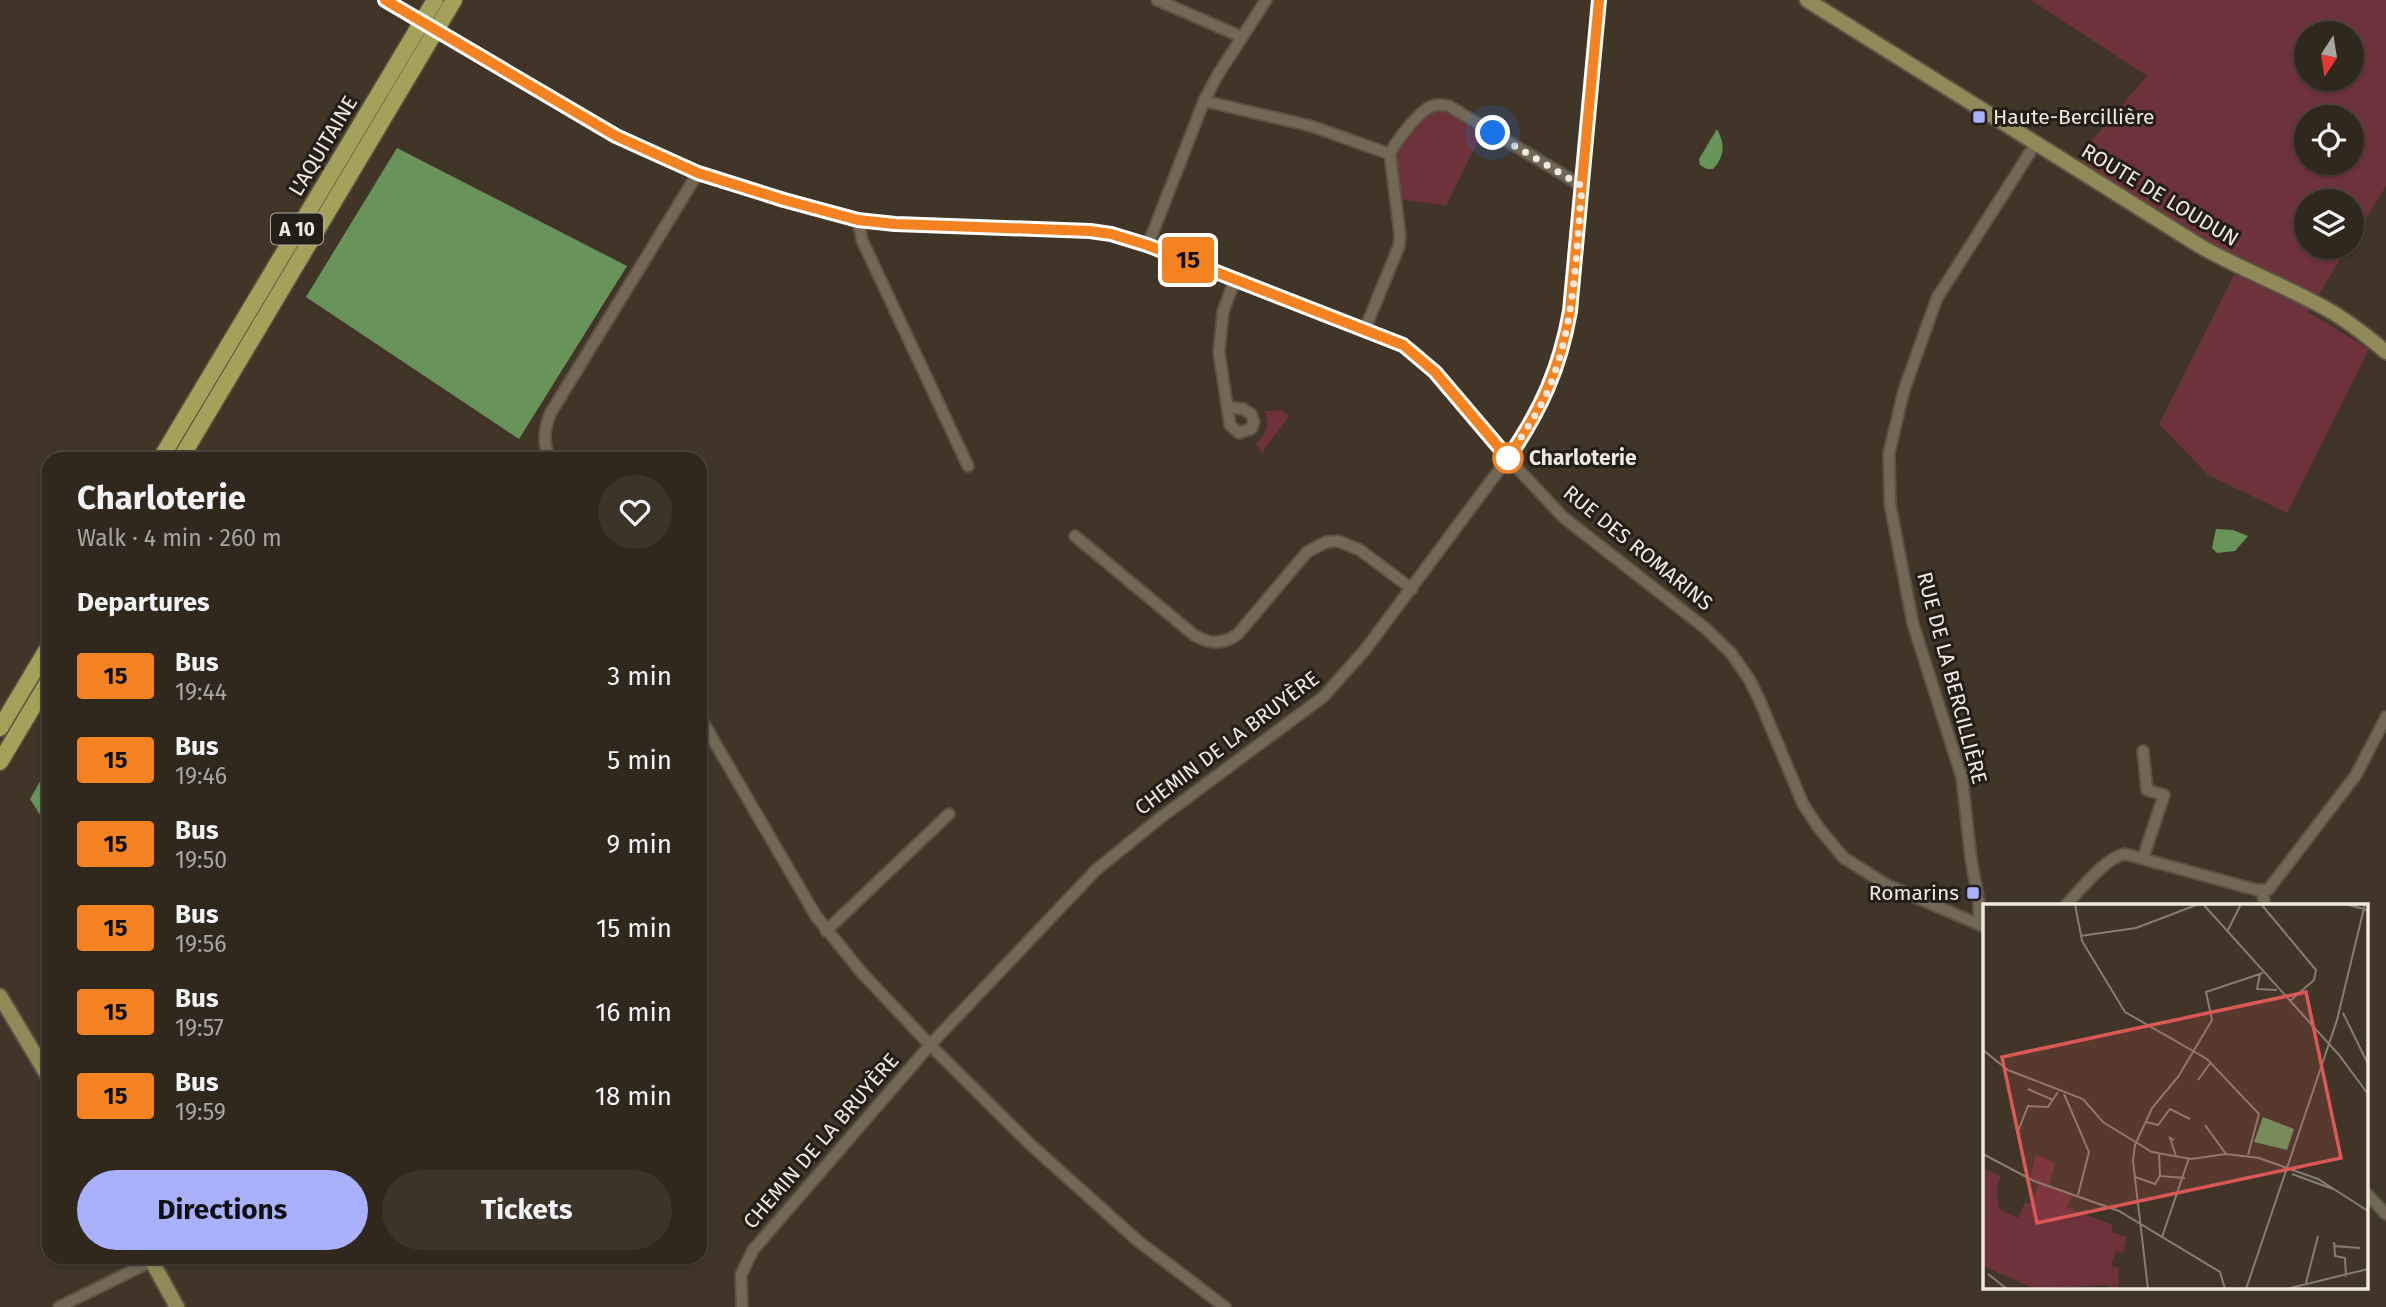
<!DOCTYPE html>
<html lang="en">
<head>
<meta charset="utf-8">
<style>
  :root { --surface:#30281c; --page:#3c3429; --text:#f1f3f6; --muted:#a8a6a3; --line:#4b443b; --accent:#a9b0fc }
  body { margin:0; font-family:"Fira Sans",sans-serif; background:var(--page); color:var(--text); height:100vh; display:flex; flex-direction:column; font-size:26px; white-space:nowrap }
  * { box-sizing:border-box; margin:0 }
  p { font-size:23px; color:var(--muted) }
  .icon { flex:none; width:38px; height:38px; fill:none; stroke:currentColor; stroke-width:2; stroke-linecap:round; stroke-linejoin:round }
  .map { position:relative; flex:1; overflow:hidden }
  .side { position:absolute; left:42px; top:452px; width:665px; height:812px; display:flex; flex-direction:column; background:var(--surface); border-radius:21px; box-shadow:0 2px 5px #0004,0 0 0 2px var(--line) }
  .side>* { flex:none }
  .badge { padding:0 14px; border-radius:5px; font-size:24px; line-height:46px }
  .needle { width:46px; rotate:192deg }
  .fabs { position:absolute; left:2294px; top:21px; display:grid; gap:14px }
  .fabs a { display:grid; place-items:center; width:70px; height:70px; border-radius:50%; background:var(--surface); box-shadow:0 2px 5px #0004,0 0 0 2px var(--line); font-size:35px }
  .you { position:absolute; width:35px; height:35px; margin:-18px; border:5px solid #fff; border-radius:50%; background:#1a73e8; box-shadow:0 0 0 10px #1a73e833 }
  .map>.badge { position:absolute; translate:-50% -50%; box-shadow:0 0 0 4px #fff }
  h2 { padding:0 35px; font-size:26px; line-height:63px }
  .round { display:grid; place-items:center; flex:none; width:74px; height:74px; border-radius:37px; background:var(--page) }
  .summary { display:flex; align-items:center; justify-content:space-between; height:119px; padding:0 35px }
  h1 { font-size:33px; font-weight:700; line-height:52px }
  .action { display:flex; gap:14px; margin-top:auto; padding:14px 35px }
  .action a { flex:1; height:80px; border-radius:42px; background:var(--accent); color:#111; font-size:28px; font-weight:700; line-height:80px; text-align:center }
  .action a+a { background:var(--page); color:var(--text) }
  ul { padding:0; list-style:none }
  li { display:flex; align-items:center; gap:21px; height:84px; padding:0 35px }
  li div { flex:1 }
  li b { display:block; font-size:26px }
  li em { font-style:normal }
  li .badge { min-width:77px; font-weight:700; text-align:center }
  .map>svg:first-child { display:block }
</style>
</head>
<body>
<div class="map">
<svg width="2386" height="1307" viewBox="0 0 2386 1307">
  <rect width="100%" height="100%" fill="#403526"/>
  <g fill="#6e323a" fill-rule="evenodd">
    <path d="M 2031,0 L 2386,0 L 2386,186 L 2352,241 L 2352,201 L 2306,201 L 2306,247 L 2348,247 L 2308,312 L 2369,349 L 2287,513 L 2208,475 L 2159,424 L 2238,267 L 2077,158 L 2147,76 ZM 2306,33 L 2352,33 L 2352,79 L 2306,79 ZM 2306,117 L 2352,117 L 2352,163 L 2306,163 Z"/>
    <path d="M 1446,109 L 1483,131 L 1446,206 L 1400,199 L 1395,164 L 1398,151 L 1426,115 L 1433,110 Z"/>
    <path d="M 1281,410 L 1289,416 L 1262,453 L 1255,444 C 1266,435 1271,424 1264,411 Z"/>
  </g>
  <g fill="#68945a">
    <path d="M 1717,129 C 1725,144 1725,156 1713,169 L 1707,169 L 1700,165 L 1699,159 Z"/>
    <path d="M 397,148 L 627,266 L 519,439 L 306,297 Z"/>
    <path d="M 2216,529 L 2233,530 L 2248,536 L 2235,551 L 2217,553 L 2212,548 Z"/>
    <path d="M 49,766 L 49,829 L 30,799 Z"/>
  </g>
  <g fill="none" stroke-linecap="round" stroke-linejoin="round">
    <defs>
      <g id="minor">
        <path d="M 385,0 L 400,9"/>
        <path d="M 1157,0 L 1242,37"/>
        <path d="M 454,41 L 585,119 L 641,149 L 698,173 L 784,200 L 858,220 L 876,222 L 1090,231 L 1131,239 L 1184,258 L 1365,329 L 1414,352 L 1435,372 L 1504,454 L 1563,517 L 1705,628 L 1731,653 L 1749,679 L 1759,699 L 1803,804 L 1818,827 L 1844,858 L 1887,885 L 1985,927"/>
        <path d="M 1204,101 L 1311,126 L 1390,154 C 1395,142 1419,111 1432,106 C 1438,104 1443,105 1449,106 L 1582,186"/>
        <path d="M 858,220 L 862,240 L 968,466"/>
        <path d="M 1148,245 L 1204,101 L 1217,76 L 1266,0"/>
        <path d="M 1365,329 L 1399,246 L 1400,235 L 1390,154"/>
        <path d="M 1227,407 L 1243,409 L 1251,414 L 1254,422 L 1251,429 L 1239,433 L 1230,425 L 1219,352 L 1223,312 L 1235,279"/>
        <path d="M 549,458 C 543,443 544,430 550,414 L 698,173"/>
        <path d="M 1075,536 L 1194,635 C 1209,644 1223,645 1238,634 L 1307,552 L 1326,542 L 1338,541 L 1360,550 L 1412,589"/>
        <path d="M 700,717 L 816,916 L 862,973 L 930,1045 L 1031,1145 L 1138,1241 L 1225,1307"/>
        <path d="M 2143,858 L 2164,795 L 2147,790 L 2143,751"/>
        <path d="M 2262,891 L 2265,906"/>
        <path d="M 2065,906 C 2079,892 2105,857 2125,854 L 2257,890 L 2268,890 L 2356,775 L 2386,717"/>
        <path d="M 1979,924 L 1979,903 L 1971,859 L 1962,778 L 1913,624 L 1890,504 L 1889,453 L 1904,390 L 1937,298 L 2036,143"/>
        <path d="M 826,931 L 949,814"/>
        <path d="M 2367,1194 L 2386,1214"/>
        <path d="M 59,1307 L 152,1261"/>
        <path d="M 742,1307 L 741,1275 L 753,1250 L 930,1045 L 1096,870 L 1160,818 L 1323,697 L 1365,650 L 1508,458 L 1527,429 L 1548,389 L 1566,336 L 1570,311 L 1599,0"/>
      </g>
      <g id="major">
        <path d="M 1807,0 L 2200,246 C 2240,269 2284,285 2325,308 C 2347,320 2367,336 2386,352"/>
        <path d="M 0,996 L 49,1078"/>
        <path d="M 149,1256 L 177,1307"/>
      </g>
      <g id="highway">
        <path d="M 161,458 L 435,0"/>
        <path d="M 181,458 L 454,0"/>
        <path d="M 0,728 L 49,646"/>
        <path d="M 0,762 L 49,680"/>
      </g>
    </defs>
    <use href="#minor" stroke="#5b5244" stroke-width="14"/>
    <use href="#major" stroke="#5b5244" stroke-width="18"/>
    <use href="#highway" stroke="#5b5244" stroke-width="19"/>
    <use href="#minor" stroke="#736756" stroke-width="10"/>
    <use href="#major" stroke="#908a58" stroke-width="14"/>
    <use href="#highway" stroke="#a4a25a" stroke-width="16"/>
    <defs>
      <path id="minor-bridge" d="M 400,9 L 454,41"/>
    </defs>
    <use href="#minor-bridge" stroke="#5b5244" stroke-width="14" stroke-linecap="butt"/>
    <use href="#minor-bridge" stroke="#736756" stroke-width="10"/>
  </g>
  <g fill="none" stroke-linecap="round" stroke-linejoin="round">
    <defs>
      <path id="line" d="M 385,0 L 616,136 L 698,173 L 784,200 L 858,220 L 895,224 L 1090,231 L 1111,234 L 1147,245 L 1403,345 L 1435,372 L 1508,458 C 1541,410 1560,368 1570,311 L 1599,0"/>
    </defs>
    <use href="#line" stroke="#fff" stroke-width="16"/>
    <use href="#line" stroke="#f58220" stroke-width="10"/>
    <path stroke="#f0e9df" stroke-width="7" stroke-dasharray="0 12.6" d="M 1493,133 L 1582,186 C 1576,254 1575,325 1549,388 C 1538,414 1522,435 1508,458"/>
  </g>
  <g fill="#a9b0fc" stroke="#231e17" stroke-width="2.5">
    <rect x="1972" y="110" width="14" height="14" rx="3.5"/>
    <rect x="1966" y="886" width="14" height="14" rx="3.5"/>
  </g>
  <circle fill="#fff" stroke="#f58220" stroke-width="3.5" cx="1508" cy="458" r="14"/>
  <g text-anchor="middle" stroke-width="6" stroke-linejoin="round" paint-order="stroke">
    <rect fill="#231e17" stroke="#b2aca3" stroke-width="2" x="271" y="213.5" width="52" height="31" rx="5"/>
    <g font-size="19" font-weight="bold" fill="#f0e9df">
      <text x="297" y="236">A 10</text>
    </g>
    <g font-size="21" fill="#f0e9df" stroke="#231e17" text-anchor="start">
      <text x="1993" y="124">Haute-Bercillière</text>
      <text x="1959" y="900" text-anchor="end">Romarins</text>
    </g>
    <g font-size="21" fill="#f0e9df" stroke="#231e17">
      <text transform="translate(323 146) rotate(-59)" y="7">L'AQUITAINE</text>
      <text transform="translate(2160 195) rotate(31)" y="7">ROUTE DE LOUDUN</text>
      <text transform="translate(1638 548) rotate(39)" y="7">RUE DES ROMARINS</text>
      <text transform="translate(1952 678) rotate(75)" y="7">RUE DE LA BERCILLIÈRE</text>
      <text transform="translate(1227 743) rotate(-37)" y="7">CHEMIN DE LA BRUYÈRE</text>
      <text transform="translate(821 1141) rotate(-49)" y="7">CHEMIN DE LA BRUYÈRE</text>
    </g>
    <g font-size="21" font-weight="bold" fill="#f0e9df" stroke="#231e17" text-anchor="start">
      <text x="1529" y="465">Charloterie</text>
    </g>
  </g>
  <g transform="translate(1983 904)">
    <rect width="385" height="385" fill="#403526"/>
    <path d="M 53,251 L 72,259 L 66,281 L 90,290 L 83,303 L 130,321 L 128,328 L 144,333 L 140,349 L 133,348 L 128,362 L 136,364 L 135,385 L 122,381 L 52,385 L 0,362 L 0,264 L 18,272 L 14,283 L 16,305 L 35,314 L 42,298 L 48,300 L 56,278 L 47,274 Z" fill="#6e323a"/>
    <path d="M 280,213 L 311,225 L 304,246 L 271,238 Z" fill="#68945a"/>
    <path fill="none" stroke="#867d70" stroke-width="2" d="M 92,0 L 99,37 L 142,108 L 224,155 L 276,210 L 265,251M 220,0 L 356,151 L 385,190M 278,0 L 333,66 L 331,76 L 307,97M 362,0 L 385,6M 245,26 L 258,0M 97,32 L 153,24 L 216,0M 277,70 L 274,85 L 294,86M 360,109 L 385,160M 0,146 L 25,166 L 100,195 L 120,218 L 169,248 L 208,255 L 243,250 L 276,254 L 335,275 L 385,307M 215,176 L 228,158M 45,185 L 70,196M 81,190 L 106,248 L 95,291M 163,218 L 175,221 L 187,205 L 207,215M 222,221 L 243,250M 34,230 L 45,202 L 65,203 L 75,188M 191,236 L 187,234 L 193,252M 176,249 L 177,272M 0,250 L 51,277 L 136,307 L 237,368 L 242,385M 309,270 L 350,285M 152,273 L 172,280 L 177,272 L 202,274M 179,333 L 206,254M 351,338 L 352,352 L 362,354 L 363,373M 351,342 L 377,344M 5,370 L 24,385M 323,379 L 335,332M 165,385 L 150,257 L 152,241 L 169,204 L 195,173 L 229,116 L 223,88 L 280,69M 263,385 L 354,116 L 382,0M 303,385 L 385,365"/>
    <path fill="#dc5856" fill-opacity="0.15" stroke="#dc5856" stroke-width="3.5" d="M 323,88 L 358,254 L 54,319 L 19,153 Z"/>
    <rect width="385" height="385" fill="none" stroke="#f0e9df" stroke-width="3.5"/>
  </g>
</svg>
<div class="fabs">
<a><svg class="needle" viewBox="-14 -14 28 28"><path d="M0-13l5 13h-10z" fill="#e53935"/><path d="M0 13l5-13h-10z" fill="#a8a6a3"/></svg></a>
<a><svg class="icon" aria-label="locate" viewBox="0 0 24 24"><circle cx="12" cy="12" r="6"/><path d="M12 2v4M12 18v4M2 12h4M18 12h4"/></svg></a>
<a><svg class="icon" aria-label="layers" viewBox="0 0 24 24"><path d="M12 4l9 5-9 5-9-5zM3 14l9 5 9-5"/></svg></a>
</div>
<div class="you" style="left:1493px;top:133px"></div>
<b class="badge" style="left:1188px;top:260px;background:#f58220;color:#111">15</b>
<section class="side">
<div class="summary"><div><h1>Charloterie</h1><p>Walk · 4 min · 260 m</p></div><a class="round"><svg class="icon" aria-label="heart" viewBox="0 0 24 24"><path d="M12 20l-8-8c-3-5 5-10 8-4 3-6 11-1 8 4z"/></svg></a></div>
<h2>Departures</h2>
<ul>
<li><span class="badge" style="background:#f58220;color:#111">15</span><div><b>Bus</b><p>19:44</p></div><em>3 min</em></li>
<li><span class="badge" style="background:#f58220;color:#111">15</span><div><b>Bus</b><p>19:46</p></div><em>5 min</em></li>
<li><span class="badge" style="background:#f58220;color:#111">15</span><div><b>Bus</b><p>19:50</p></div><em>9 min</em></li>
<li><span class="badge" style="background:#f58220;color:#111">15</span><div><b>Bus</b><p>19:56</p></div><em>15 min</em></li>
<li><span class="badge" style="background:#f58220;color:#111">15</span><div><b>Bus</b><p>19:57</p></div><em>16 min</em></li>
<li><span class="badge" style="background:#f58220;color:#111">15</span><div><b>Bus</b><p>19:59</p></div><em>18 min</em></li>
</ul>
<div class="action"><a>Directions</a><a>Tickets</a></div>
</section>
</div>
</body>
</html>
